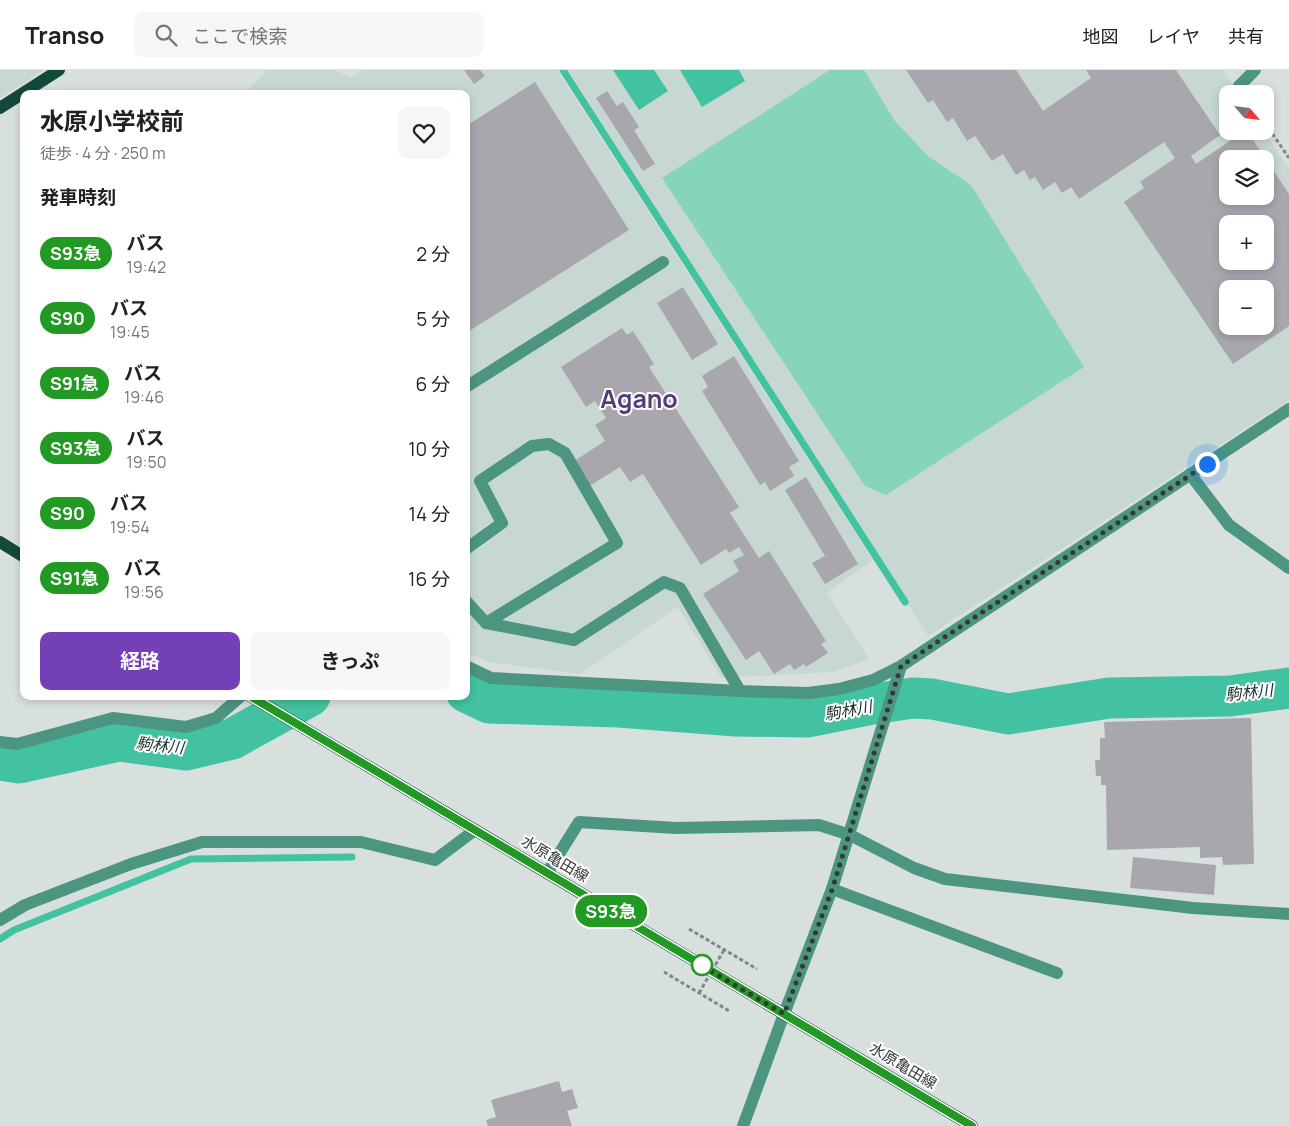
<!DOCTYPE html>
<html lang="ja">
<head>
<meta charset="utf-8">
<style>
  :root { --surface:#fff; --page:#f6f6f6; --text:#202124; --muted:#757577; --line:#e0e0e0; --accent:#7440b7 }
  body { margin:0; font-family:Manrope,"Noto Sans JP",sans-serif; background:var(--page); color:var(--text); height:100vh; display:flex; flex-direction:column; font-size:19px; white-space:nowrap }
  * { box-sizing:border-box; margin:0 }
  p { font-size:16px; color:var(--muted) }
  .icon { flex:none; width:28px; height:28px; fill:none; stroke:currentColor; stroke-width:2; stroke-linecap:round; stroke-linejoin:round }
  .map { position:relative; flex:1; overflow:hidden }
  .sheet { position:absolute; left:20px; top:20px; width:450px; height:610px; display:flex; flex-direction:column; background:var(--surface); border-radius:10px; box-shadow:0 2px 8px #0003 }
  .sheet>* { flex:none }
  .badge { padding:0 10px; border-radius:16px; font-size:18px; line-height:32px }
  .needle { width:32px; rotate:118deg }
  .buttons { position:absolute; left:1219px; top:15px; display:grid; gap:10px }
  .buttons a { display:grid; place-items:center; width:55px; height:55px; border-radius:10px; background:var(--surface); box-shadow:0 2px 8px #0003; font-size:25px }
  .you { position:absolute; width:25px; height:25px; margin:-12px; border:4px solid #fff; border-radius:50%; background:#1a73e8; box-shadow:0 0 0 8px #1a73e833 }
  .map>.badge { position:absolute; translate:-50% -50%; box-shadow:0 0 0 2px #fff }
  h2 { padding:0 20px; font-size:19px; line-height:45px }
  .round { display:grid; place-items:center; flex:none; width:52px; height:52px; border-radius:10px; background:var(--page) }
  .head { display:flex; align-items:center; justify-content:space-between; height:85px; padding:0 20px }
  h1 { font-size:24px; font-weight:700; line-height:38px }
  .button { display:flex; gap:10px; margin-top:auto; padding:10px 20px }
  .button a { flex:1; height:58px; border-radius:10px; background:var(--accent); color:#fff; font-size:20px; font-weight:700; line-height:58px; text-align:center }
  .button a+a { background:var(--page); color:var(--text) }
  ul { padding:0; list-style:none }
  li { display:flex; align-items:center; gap:15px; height:65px; padding:0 20px }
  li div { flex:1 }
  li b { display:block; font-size:19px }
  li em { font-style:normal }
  li .badge { min-width:55px; font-weight:700; text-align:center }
  header { display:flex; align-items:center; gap:30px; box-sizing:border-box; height:70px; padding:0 25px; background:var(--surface); border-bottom:1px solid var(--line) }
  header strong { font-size:24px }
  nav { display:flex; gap:28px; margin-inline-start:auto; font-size:18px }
  .search { width:350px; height:45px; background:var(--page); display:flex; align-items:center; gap:12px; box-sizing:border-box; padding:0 18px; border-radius:10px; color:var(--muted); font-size:19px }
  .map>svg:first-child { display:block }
</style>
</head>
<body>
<header>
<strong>Transo</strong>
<div class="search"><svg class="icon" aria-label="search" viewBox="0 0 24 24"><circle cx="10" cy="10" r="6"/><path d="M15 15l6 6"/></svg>ここで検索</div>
<nav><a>地図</a><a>レイヤ</a><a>共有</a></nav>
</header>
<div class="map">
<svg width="1289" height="1056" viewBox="0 0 1289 1056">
  <rect width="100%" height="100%" fill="#d8e0dd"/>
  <g fill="#c7d8d2" fill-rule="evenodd">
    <path d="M 0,0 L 44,0 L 0,28 Z"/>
    <path d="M 267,0 L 335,0 L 351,8 L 363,0 L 557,0 L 873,490 L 827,523 L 869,589 L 833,602 L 721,608 L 678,537 L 580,604 L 489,592 L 467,583 L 466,24 L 244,24 Z"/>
    <path d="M 568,0 L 1223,0 L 1239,24 L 1228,24 L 1228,61 L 1264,61 L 1289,99 L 1289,330 L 928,566 ZM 1228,89 L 1265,89 L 1265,126 L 1228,126 ZM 1228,154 L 1265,154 L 1265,191 L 1228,191 ZM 1228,219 L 1265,219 L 1265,256 L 1228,256 Z"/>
  </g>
  <path fill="#86d4bb" d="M 830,0 L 864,0 L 894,50 L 928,86 L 971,115 L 1084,297 L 886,425 L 865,416 L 662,108 Z"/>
  <g fill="#42c2a1">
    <path d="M 613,0 L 654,0 L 668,21 L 639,40 Z"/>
    <path d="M 680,0 L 739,0 L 745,11 L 702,37 Z"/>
  </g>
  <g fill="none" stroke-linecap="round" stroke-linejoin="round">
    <g stroke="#42c2a1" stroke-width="7">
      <path d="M 563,0 L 905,532"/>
      <path d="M 0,869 L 14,860 L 191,789 L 352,787"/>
    </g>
    <g stroke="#42c2a1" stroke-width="41">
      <path d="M 466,622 L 489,633 L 619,637 L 736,646 L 808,647 L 873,634 L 913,628 L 932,629 L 1008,644 L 1109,628 L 1230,626 L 1289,618"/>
      <path d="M 0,690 L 19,693 L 119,671 L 186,680 L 232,669 L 310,626"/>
    </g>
  </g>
  <g fill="#a9a7ae" fill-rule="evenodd">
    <path d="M 464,0 L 480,0 L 485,6 L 474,14 Z"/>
    <path d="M 906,0 L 1016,0 L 1043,41 L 1091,8 L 1086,0 L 1176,0 L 1220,65 L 1191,86 L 1196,94 L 1244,61 L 1247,61 L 1289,124 L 1289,256 L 1233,294 L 1124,132 L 1144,118 L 1140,112 L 1175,88 L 1164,72 L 1079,129 L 1071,117 L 1062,123 L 1055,112 L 1043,120 L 1035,107 L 1030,110 L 1024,100 L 1016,105 L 1003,84 L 992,91 L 975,66 L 967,71 L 953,48 L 947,52 L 933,30 L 928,33 ZM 1228,89 L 1265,89 L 1265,126 L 1228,126 ZM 1228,154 L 1265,154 L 1265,191 L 1228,191 ZM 1228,219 L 1265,219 L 1265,256 L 1228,256 Z"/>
    <path d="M 535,12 L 629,160 L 466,263 L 466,56 Z"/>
    <path d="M 607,21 L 617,36 L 623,32 L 639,57 L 634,60 L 655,94 L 643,101 L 596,28 Z"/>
    <path d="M 683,217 L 718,274 L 692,290 L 657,233 Z"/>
    <path d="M 622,258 L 627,265 L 633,261 L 654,294 L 649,297 L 739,437 L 730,443 L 759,488 L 769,481 L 826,571 L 821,574 L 828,583 L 806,597 L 804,594 L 794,600 L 790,594 L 774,604 L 759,581 L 746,590 L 703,524 L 739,501 L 733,491 L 744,485 L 739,477 L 729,483 L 726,479 L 701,495 L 643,404 L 630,412 L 620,397 L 583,420 L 568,395 L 605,371 L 595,355 L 606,348 L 595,331 L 586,337 L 561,297 Z"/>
    <path d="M 734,286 L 799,391 L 789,397 L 794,406 L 770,421 L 765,412 L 760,415 L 702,321 L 708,317 L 702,306 Z"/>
    <path d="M 806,407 L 858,494 L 825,514 L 812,493 L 825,486 L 785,420 Z"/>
    <path d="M 1251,648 L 1254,794 L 1223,795 L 1222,787 L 1200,788 L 1200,777 L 1107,780 L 1106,715 L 1101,715 L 1101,706 L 1096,706 L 1095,690 L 1100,690 L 1100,668 L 1105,668 L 1104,652 Z"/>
    <path d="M 1133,787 L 1216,795 L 1214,825 L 1130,818 Z"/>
    <path d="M 559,1011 L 562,1022 L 572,1019 L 578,1038 L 567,1041 L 572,1056 L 488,1056 L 486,1050 L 496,1047 L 491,1030 Z"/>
  </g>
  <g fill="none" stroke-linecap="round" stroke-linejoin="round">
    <g stroke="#838886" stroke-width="3" stroke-dasharray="4 2.5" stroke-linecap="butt">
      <path d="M 1265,53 L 1289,88"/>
      <path d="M 689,859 L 757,899"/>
      <path d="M 664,902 L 731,942"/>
    </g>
    <g stroke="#4c9580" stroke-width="12">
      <path d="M 1239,16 L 1255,0"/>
      <path d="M 466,317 L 663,192"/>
      <path d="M 1190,404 L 1229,455 L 1289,498"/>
      <path d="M 466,479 L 502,453 L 480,411 L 532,376 L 549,374 L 565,383 L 617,473 L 486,553"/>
      <path d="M 466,531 L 486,553 L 574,570 L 664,512 L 680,518 L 740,621"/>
      <path d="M 466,596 L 491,608 L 740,621 L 808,623 L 839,619 L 873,610 L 901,596 L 1289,339"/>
      <path d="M 0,672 L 17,674 L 113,648 L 186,657 L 216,648 L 241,626"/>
      <path d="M 547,803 L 579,752 L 676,758 L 819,755 L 850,765 L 914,798 L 945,809 L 1193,838 L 1289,844"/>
      <path d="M 832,819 L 1057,903"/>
      <path d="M 0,850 L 25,835 L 131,794 L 202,772 L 361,772 L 435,790 L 475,760"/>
      <path d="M 743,1056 L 784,944 L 832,819 L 901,596"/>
    </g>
    <g stroke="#12493b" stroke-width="12">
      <path d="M 0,38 L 59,0"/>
      <path d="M 0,472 L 24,487"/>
      <path d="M 250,626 L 972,1056"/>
    </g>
    <path stroke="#838886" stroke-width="3" stroke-dasharray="4 2.5" stroke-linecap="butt" d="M 699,923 L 724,880"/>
  </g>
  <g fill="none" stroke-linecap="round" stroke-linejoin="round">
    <defs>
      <path id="line" d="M 250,626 L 972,1056"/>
    </defs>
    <use href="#line" stroke="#fff" stroke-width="11"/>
    <use href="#line" stroke="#292" stroke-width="8"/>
    <path stroke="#353837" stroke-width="5" stroke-dasharray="0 9" d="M 702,895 L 699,894 L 784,944 L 832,820 L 901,596 L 1207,394"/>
  </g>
  <circle fill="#fff" stroke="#292" stroke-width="2.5" cx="702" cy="895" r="10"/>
  <g text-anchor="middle" stroke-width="4" stroke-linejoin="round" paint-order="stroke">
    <g font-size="15" fill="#353837" stroke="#fff">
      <text transform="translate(555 789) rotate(31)" y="5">水原亀田線</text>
      <text transform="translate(903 996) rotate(31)" y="5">水原亀田線</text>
    </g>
    <g font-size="16" font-style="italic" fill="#1a3029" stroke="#fff">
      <text transform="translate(1249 622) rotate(-6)" y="6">駒林川</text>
      <text transform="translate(848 640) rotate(-10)" y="6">駒林川</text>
      <text transform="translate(160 675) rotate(6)" y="6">駒林川</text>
    </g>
    <g font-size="25" font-weight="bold" fill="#553d7a" stroke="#fff">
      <text x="639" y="338">Agano</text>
    </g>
  </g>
</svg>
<div class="buttons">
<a><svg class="needle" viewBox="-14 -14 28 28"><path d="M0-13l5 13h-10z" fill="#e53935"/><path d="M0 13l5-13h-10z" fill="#757577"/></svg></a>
<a><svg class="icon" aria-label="layers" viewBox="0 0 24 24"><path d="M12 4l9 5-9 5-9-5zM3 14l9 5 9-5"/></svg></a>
<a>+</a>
<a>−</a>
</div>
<div class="you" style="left:1207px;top:394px"></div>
<b class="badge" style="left:611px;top:841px;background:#292;color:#fff">S93急</b>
<section class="sheet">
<div class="head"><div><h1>水原小学校前</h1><p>徒歩 · 4 分 · 250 m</p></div><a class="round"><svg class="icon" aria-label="heart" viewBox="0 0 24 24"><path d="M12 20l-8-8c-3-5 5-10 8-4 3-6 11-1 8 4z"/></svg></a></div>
<h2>発車時刻</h2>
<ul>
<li><span class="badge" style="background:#292;color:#fff">S93急</span><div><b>バス</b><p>19:42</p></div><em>2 分</em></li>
<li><span class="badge" style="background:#292;color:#fff">S90</span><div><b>バス</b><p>19:45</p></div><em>5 分</em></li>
<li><span class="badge" style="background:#292;color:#fff">S91急</span><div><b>バス</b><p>19:46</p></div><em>6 分</em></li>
<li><span class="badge" style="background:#292;color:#fff">S93急</span><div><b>バス</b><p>19:50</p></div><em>10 分</em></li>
<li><span class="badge" style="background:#292;color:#fff">S90</span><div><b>バス</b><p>19:54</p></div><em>14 分</em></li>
<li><span class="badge" style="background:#292;color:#fff">S91急</span><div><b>バス</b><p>19:56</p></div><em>16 分</em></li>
</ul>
<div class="button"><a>経路</a><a>きっぷ</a></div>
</section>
</div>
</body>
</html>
